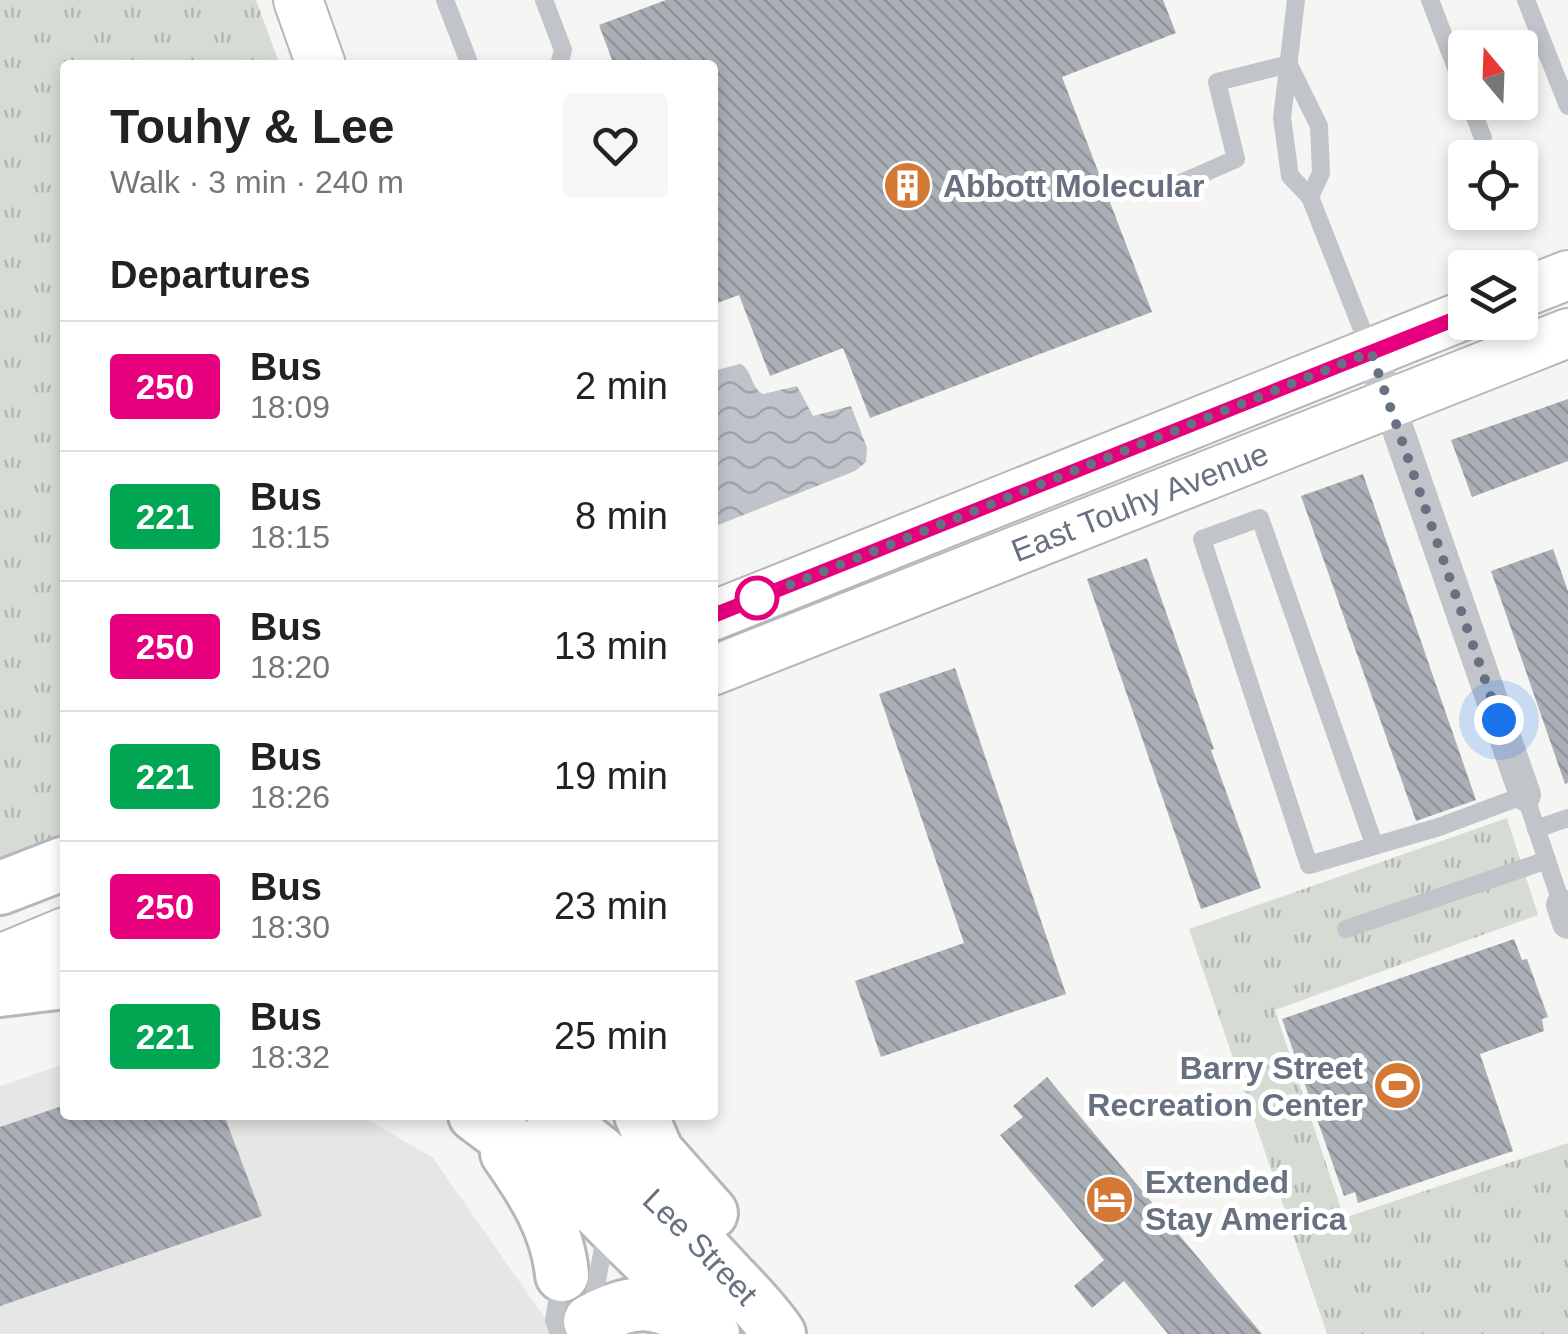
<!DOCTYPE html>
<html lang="en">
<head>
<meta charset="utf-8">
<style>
  :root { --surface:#fff; --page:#f6f6f6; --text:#222; --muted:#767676; --line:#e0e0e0 }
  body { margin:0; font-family:Helvetica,sans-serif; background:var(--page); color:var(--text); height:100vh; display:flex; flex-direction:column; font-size:38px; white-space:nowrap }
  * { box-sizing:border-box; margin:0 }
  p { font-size:32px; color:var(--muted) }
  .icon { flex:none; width:55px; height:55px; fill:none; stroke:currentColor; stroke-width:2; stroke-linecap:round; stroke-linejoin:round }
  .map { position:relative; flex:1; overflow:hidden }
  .details { position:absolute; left:60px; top:60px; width:658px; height:1060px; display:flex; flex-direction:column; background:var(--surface); border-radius:10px; box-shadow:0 5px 15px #0003 }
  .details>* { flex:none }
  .badge { padding:0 20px; border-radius:8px; font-size:35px; line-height:65px }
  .needle { width:65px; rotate:341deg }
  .tools { position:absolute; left:1448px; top:30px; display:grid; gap:20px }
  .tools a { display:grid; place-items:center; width:90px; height:90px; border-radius:10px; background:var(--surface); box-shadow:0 5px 15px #0003; font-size:50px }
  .you { position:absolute; width:50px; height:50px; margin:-25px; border:8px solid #fff; border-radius:50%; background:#1a73e8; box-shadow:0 0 0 15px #1a73e833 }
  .map>.badge { position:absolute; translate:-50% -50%; box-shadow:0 0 0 5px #fff }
  h2 { padding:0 50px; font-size:38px; line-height:90px }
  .round { display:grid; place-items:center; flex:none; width:105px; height:105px; border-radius:10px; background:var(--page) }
  .head { display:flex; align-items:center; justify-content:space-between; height:170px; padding:0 50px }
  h1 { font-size:48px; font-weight:600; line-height:75px }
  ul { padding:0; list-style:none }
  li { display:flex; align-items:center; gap:30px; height:130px; padding:0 50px; border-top:2px solid var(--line) }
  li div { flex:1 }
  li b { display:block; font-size:38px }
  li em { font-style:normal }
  li .badge { min-width:110px; font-weight:700; text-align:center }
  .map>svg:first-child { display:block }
</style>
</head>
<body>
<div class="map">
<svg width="1568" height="1334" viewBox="0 0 1568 1334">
  <defs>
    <pattern id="park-tufts" width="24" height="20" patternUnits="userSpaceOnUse" patternTransform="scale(2.5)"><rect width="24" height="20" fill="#d6dcd4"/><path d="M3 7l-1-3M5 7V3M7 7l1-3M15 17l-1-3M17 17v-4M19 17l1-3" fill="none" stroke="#b1b7b1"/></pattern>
    <pattern id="water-waves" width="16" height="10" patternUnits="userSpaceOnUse" patternTransform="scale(2.5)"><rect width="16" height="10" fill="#bec4ca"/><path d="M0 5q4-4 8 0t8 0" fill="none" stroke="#9ea4a9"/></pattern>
    <pattern id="building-back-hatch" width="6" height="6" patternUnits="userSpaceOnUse" patternTransform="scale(2.5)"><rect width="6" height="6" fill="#aaafb6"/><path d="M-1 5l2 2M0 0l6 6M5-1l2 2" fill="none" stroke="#8e9399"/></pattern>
  </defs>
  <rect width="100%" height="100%" fill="#f5f6f3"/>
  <path fill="#e6e6e6" d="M 65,1064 L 65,1115 L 360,1115 L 433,1158 L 556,1334 L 0,1334 L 0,1086 Z"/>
  <g fill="url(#park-tufts)">
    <path d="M 0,0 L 256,0 L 280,65 L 65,65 L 65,841 L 0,866 Z"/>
    <path d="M 1507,818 L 1538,915 L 1275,1010 L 1344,1218 L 1568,1143 L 1568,1334 L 1327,1334 L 1189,929 Z"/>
  </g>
  <path fill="url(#water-waves)" d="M 740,364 C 753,370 750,387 763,394 L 797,386 L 813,416 L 851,406 L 867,448 L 866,462 L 855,471 L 713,527 L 713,371 Z"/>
  <g fill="url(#building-back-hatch)">
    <path d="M 666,0 L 1163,0 L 1176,33 L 1062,77 L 1152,312 L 870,418 L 843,348 L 770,376 L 739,295 L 712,305 L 712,65 L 614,65 L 599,25 Z"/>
    <path d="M 1568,399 L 1568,461 L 1472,497 L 1451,440 Z"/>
    <path d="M 1363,474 L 1476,800 L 1416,821 L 1301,496 Z"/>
    <path d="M 1553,549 L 1568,591 L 1568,783 L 1565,784 L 1491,571 Z"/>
    <path d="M 1147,558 L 1214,749 L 1211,750 L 1261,888 L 1201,909 L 1087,579 Z"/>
    <path d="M 955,668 L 1066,994 L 881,1057 L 855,981 L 964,943 L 879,694 Z"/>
    <path d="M 1514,939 L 1522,960 L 1527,959 L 1548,1017 L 1542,1019 L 1544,1031 L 1480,1054 L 1513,1151 L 1358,1203 L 1355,1192 L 1344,1196 L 1282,1019 Z"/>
    <path d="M 1047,1077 L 1262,1334 L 1168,1334 L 1124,1281 L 1092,1308 L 1074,1286 L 1104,1260 L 1000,1135 L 1023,1117 L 1013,1106 Z"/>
    <path d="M 65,1105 L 65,1115 L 224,1115 L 262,1216 L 0,1306 L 0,1127 Z"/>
  </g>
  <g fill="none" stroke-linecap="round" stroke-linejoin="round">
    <defs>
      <g id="secondary">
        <path d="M 298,0 L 321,65"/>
        <path d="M 1520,294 L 1568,275"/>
        <path d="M 712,616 L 1465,315"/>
        <path id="s1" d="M 712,671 L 1568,333"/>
        <path d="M 0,959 L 65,932"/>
      </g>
      <g id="primary">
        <path d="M 0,888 L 65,863"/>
        <path d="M 0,990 L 65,982"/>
        <path d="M 475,1115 L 577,1191 L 654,1267 L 713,1334"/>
        <path id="s2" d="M 553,1115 C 617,1163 675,1217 729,1276 C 746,1294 765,1313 779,1334"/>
        <path d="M 641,1115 L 657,1152 L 711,1213"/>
        <path d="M 507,1153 C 533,1190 558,1229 562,1275"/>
        <path d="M 590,1321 C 640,1295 658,1301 705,1327"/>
      </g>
    </defs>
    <use href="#secondary" stroke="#b4b7bc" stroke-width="52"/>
    <use href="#primary" stroke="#b5b7bb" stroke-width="58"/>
    <g stroke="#c1c4c8" stroke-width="18">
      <path d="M 445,0 L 470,65"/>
      <path d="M 544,0 L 563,50 L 559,65"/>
      <path d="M 1296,0 L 1282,118 L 1290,176 L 1310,197 L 1371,352"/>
      <path d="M 1430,0 L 1465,91"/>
      <path d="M 1526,0 L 1568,106"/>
      <path d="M 1289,65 L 1319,126 L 1321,173 L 1310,197"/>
      <path d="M 1469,102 L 1483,138"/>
      <path d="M 1160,192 L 1236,159 L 1217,82 L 1289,64"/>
      <path d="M 1536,829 L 1568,818"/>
      <path d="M 1374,844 L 1260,518 L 1202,539 L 1309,865 L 1439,827 L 1525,795 L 1562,905 L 1568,903"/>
      <path d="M 1346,929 L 1547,860"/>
      <path d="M 592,1309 L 606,1231"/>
      <path d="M 559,1334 L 554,1320 L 561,1280"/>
    </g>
    <g stroke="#c1c4c8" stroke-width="32">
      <path d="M 1371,352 L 1525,795"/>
      <path d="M 1562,905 L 1568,923"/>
    </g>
    <use href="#secondary" stroke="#fff" stroke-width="48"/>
    <use href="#primary" stroke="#fff" stroke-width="52"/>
  </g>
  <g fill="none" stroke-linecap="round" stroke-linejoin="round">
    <defs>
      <path id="line" d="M 712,616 L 1465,315"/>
    </defs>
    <use href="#line" stroke="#fff" stroke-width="22"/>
    <use href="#line" stroke="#e6007e" stroke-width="15"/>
    <path stroke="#677181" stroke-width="10" stroke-dasharray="0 18" d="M 757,598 L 1371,352 L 1499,720"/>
  </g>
  <defs>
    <symbol id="building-disc" viewBox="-11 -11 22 22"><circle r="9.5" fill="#d37835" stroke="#fff"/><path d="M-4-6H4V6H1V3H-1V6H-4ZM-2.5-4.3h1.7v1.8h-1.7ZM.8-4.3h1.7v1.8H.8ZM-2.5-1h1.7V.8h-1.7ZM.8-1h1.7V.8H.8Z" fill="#fff"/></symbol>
    <symbol id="stadium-disc" viewBox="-11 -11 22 22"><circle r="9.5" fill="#d37835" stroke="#fff"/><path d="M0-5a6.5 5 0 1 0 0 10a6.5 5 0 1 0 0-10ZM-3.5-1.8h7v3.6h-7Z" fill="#fff"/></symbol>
    <symbol id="hotel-disc" viewBox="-11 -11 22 22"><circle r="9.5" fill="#d37835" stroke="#fff"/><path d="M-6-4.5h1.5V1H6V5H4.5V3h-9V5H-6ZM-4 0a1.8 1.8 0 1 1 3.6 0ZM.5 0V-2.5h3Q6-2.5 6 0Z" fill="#fff"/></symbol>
  </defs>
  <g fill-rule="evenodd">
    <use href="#building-disc" x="880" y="158" width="55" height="55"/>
    <use href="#stadium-disc" x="1370" y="1058" width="55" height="55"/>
    <use href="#hotel-disc" x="1082" y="1172" width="55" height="55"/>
  </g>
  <circle fill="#fff" stroke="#e6007e" stroke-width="5" cx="757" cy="598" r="20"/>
  <g text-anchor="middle" stroke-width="10" stroke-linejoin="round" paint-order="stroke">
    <g font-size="32" font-weight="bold" fill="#677181" stroke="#fff" text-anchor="start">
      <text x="943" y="197">Abbott Molecular</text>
      <text x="1363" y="1079" text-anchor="end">Barry Street<tspan x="1363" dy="37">Recreation Center</tspan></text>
      <text x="1145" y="1193">Extended<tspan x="1145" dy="37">Stay America</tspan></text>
    </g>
    <g font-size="32" fill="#677181" stroke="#fff">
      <text dy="11" stroke="none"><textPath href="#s1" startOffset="460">East Touhy Avenue</textPath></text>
      <text dy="11" stroke="none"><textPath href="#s2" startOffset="198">Lee Street</textPath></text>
    </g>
  </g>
</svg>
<div class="tools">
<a><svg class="needle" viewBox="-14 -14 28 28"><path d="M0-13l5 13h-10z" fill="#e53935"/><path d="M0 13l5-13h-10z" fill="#767676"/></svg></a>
<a><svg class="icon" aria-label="locate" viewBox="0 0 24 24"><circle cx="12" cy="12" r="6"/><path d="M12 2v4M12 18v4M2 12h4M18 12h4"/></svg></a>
<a><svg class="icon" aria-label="layers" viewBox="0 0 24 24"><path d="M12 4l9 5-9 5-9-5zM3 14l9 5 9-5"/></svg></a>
</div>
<div class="you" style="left:1499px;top:720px"></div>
<section class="details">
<div class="head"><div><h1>Touhy &amp; Lee</h1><p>Walk · 3 min · 240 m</p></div><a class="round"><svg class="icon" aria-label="heart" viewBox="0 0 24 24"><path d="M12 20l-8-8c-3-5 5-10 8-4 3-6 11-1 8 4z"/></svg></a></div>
<h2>Departures</h2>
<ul>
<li><span class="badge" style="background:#e6007e;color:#fff">250</span><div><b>Bus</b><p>18:09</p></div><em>2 min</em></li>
<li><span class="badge" style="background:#00a651;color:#fff">221</span><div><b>Bus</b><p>18:15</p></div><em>8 min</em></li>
<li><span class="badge" style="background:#e6007e;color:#fff">250</span><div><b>Bus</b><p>18:20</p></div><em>13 min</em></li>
<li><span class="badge" style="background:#00a651;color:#fff">221</span><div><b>Bus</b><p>18:26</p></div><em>19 min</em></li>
<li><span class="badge" style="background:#e6007e;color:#fff">250</span><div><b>Bus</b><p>18:30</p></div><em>23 min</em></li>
<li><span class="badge" style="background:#00a651;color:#fff">221</span><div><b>Bus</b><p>18:32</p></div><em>25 min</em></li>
</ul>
</section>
</div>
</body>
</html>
